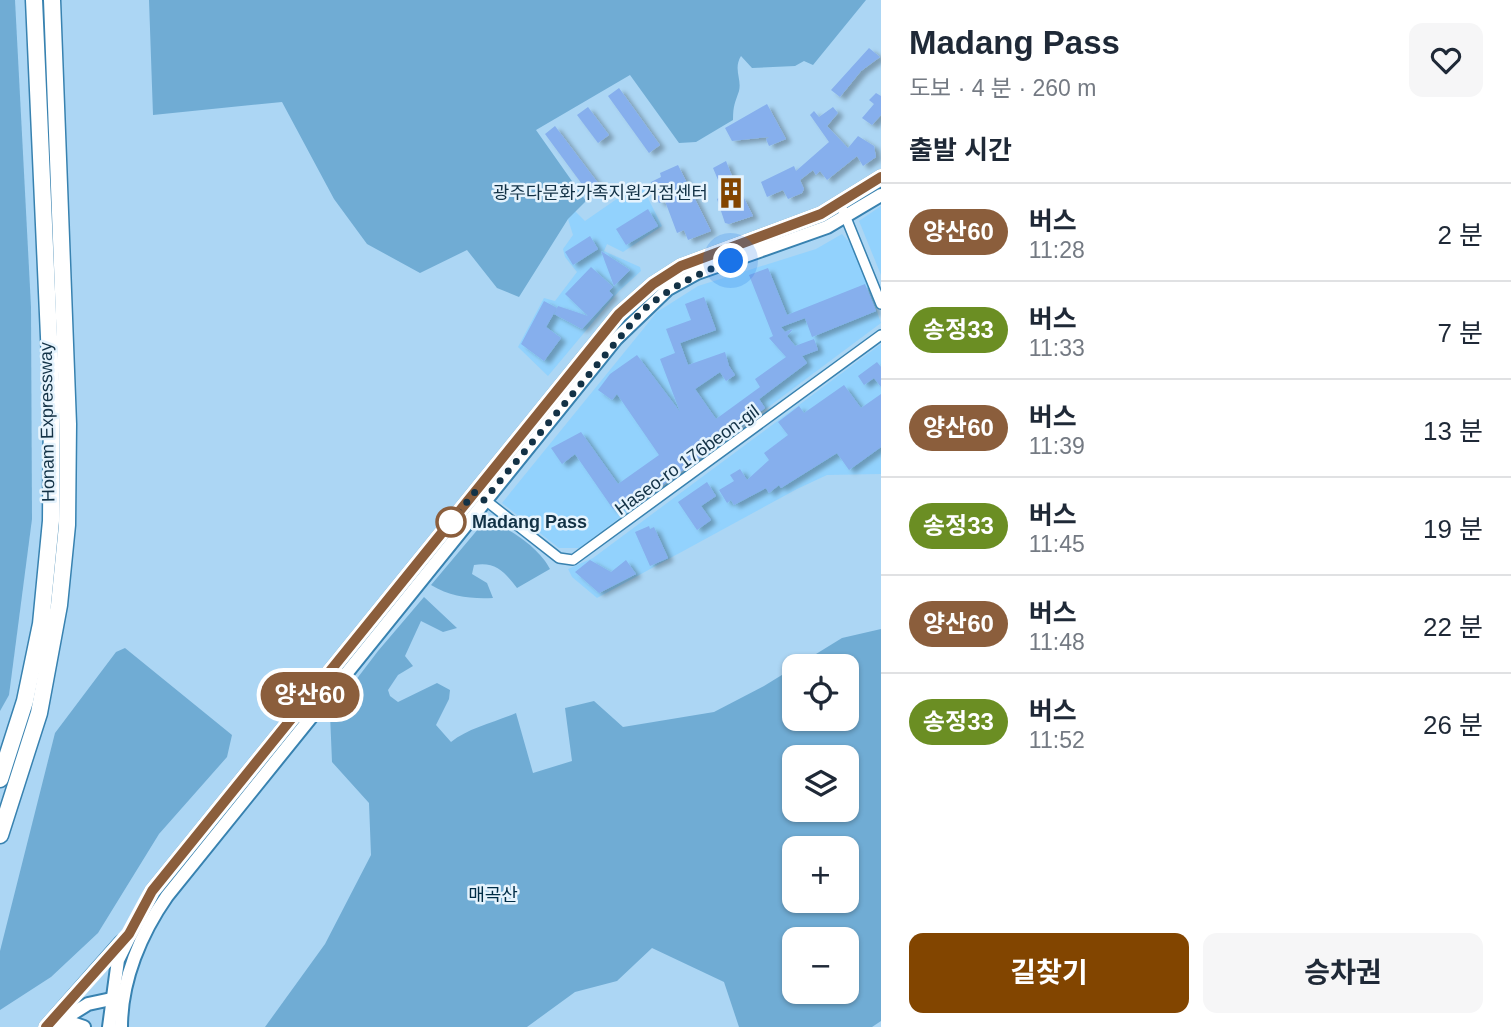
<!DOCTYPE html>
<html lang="ko">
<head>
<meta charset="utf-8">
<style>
  :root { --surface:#fff; --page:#f6f6f7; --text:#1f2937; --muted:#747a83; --line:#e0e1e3; --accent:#824500 }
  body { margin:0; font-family:Helvetica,"Noto Sans KR",sans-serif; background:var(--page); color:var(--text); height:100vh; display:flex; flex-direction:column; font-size:26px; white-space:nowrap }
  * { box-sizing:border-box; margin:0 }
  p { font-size:23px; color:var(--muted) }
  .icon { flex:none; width:38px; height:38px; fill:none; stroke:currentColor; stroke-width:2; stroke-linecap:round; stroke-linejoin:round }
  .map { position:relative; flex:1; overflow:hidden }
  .sheet { display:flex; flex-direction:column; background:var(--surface); width:630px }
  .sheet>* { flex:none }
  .badge { padding:0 14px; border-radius:23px; font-size:24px; line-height:46px }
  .controls { position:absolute; left:782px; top:654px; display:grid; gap:14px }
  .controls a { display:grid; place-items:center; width:77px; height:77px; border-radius:14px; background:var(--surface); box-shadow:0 2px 5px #0004; font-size:35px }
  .you { position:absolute; width:35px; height:35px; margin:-18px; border:5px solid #fff; border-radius:50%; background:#1a73e8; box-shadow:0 0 0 10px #1a73e833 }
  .map>.badge { position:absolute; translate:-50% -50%; box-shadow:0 0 0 4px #fff }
  h2 { padding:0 28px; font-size:26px; line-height:63px }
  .round { display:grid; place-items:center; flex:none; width:74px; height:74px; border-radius:14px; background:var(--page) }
  .headline { display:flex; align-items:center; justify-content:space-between; height:119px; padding:0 28px }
  h1 { font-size:33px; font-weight:700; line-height:52px }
  .cta { display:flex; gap:14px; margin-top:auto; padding:14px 28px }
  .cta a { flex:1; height:80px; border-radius:14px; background:var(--accent); color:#fff; font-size:28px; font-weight:700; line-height:80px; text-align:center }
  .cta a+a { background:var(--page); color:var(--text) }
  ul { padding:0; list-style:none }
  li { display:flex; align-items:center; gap:21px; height:98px; padding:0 28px; border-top:2px solid var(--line) }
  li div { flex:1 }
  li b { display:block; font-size:26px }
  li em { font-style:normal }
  li .badge { min-width:77px; font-weight:700; text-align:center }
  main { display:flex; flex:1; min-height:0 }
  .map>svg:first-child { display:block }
</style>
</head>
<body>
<main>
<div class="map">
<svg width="881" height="1027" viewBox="0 0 881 1027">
  <defs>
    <filter id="shadow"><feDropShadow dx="5.5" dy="3.5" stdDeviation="2" flood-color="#0004"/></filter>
  </defs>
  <rect width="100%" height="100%" fill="#acd6f4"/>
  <g fill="#92d2fd">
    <path d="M 634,187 L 644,190 L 662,226 L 623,252 L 607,244 L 604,251 L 640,267 L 641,271 L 619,291 L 548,376 L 518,347 L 544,298 L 555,301 L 577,272 L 565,257 L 563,249 L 573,235 L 568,219 L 575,211 L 585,221 Z"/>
    <path d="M 881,206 L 881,275 L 859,221 Z"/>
    <path d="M 842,234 L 850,243 L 863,271 L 881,323 L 579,548 L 559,548 L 502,503 L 657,312 L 698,286 L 816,249 Z"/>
    <path d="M 881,344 L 881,474 L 827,475 L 797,489 L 597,598 L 572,577 L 568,569 L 593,558 Z"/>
  </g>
  <g fill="#70acd4" fill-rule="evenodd">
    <path d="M 0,0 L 15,0 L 31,307 L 32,519 L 9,695 L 0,711 Z"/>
    <path d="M 149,0 L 866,0 L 813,65 L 804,61 L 795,66 L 752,68 L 741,56 C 733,69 742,79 739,91 C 735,103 733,105 733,120 L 696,142 L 679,143 L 630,75 L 536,130 L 586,201 L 568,219 L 519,297 L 497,288 L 467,250 L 420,273 L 367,244 L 334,199 L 282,102 L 153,115 Z"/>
    <path d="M 484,522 C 507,524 540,549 550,569 L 517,588 C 505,572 495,561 474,565 L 472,574 L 487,583 L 493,598 C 471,599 451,597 431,585 Z"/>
    <path d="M 424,597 L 457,628 L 443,632 L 421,621 L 405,656 L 413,666 L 398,675 L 388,690 L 390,696 L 398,702 L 437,683 L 450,690 L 449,699 L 436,725 L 451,742 C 468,728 495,722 516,713 L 533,773 L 572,761 L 565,708 L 594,701 L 623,727 L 714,712 L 764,686 L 842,638 L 881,629 L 881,1021 L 872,1027 L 739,1027 L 724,982 L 652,948 L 617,981 L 575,992 L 527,1027 L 265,1027 L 325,944 L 371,855 L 369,803 L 332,762 L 330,714 L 378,651 ZM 794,667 L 847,667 L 847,719 L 794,719 ZM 794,758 L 847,758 L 847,810 L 794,810 ZM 794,849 L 847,849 L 847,901 L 794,901 ZM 794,940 L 847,940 L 847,992 L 794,992 Z"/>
    <path d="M 125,648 L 232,735 L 227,757 L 159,834 L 98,933 L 51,977 L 0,1010 L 0,951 L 55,733 L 116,652 Z"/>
  </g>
  <g fill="#86afed" filter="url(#shadow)">
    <path d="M 869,48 L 880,57 L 861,71 L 840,97 L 831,90 Z"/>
    <path d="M 619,88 L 660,145 L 649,153 L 608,96 Z"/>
    <path d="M 876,93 L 881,96 L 881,115 L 872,125 L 862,118 L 874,104 L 869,100 Z"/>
    <path d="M 767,104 L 786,139 L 769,146 L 766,139 L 769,137 L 732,141 L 725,128 Z"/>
    <path d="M 588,107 L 609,135 L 598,143 L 577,115 Z"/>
    <path d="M 833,107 L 838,113 L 827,126 L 848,148 L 858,136 L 874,146 L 876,157 L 863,166 L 857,156 L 827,180 L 820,171 L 816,175 L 813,170 L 800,180 L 804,189 L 802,193 L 788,199 L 783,190 L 767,197 L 761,182 L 794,166 L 796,171 L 829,142 L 810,115 L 814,111 L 819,117 Z"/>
    <path d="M 555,126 L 598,183 L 587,191 L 545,134 Z"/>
    <path d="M 726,161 L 734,181 L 727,184 L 738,198 L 743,196 L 753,216 L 729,224 L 725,223 L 717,199 L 724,194 L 713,168 Z"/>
    <path d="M 678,165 L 711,231 L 688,240 L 684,230 L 677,233 L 665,201 L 659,203 L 651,182 L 661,177 L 660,173 Z"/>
    <path d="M 648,209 L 658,226 L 626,245 L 616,229 Z"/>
    <path d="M 590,236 L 598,249 L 573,265 L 565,252 Z"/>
    <path d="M 601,251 L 630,270 L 614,286 Z"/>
    <path d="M 591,267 L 613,287 L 609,291 L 613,295 L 582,329 L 554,314 L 558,306 L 588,316 L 565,294 Z"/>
    <path d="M 768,268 L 787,315 L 865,284 L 876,311 L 812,337 L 805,318 L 781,327 L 785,332 L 793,329 L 787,336 L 795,346 L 814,339 L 818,350 L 802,356 L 807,363 L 759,399 L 765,408 L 686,468 L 636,504 L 630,496 L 613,509 L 575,454 L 562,464 L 551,448 L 581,432 L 618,484 L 659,455 L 617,394 L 612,400 L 598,390 L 610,374 L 637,355 L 680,412 L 660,359 L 675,353 L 666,329 L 691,320 L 685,304 L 704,297 L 716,330 L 680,343 L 688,365 L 725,352 L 729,366 L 735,375 L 726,381 L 720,372 L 695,389 L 716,419 L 760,387 L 755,379 L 786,357 L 769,338 L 773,336 L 749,275 Z"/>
    <path d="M 544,301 L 557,308 L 546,327 L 561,338 L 544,361 L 521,344 Z"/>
    <path d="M 877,362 L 881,367 L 881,387 L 874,378 L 864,385 L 858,376 Z"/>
    <path d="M 844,385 L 861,408 L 881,394 L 881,447 L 849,470 L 837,453 L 781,488 L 779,485 L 769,493 L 766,488 L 734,505 L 731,500 L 727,503 L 719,490 L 734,481 L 730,475 L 740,469 L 747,480 L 769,460 L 764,453 L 788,435 L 778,422 L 799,406 L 804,413 Z"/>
    <path d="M 707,482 L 716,496 L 701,506 L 711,520 L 697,530 L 678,502 Z"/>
    <path d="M 649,526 L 650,529 L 654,527 L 668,558 L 650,566 L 635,532 Z"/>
    <path d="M 590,560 L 611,572 L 626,560 L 636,574 L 599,593 L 575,572 Z"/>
  </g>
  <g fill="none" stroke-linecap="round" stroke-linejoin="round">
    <defs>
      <g id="street">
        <path d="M 840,203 L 881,304"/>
        <path d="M 475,492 L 559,558 L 573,560 L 881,335"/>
      </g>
      <g id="secondary">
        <path d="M 54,1025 L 88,1004 L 116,998"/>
        <path d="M 46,1027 L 121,942"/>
        <path d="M 61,1027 L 72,1023 L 84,1027"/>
        <path d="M 109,1027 L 118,960 L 152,891 L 619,314 L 653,284 L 681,266 L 821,214 L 881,177"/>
        <path d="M 121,1027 C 121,980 141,933 167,896 L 616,339 L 668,289 L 697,273 L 827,227 L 881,195"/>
      </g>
      <g id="highway">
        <path d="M 0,779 L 25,701 L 41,624 L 51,521 L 52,404 L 34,0"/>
        <path d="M 0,835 L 39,713 L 59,605 L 67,525 L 68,424 L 52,0"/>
      </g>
    </defs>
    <use href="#street" stroke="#3882b0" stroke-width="12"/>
    <use href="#secondary" stroke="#3882b0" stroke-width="16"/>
    <use href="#highway" stroke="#3882b0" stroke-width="19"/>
    <use href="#street" stroke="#fff" stroke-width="9"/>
    <use href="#secondary" stroke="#fff" stroke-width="12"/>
    <use href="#highway" stroke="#fff" stroke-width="16"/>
  </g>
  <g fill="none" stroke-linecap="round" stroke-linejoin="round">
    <defs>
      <path id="line" d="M 46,1027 L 129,934 L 152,891 L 619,314 L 653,284 L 681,266 L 821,214 L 881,177"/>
    </defs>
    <use href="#line" stroke="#fff" stroke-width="16"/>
    <use href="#line" stroke="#8b5e3c" stroke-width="10"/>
    <path stroke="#133246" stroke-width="7" stroke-dasharray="0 12.6" d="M 451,522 L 475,492 L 484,500 L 642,311 C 670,287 697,274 731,261"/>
  </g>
  <defs>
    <symbol id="building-bare" viewBox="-9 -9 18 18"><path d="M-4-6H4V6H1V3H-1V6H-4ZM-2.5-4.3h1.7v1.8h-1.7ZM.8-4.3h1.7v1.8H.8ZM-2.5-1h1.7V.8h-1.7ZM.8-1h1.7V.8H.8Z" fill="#824500" stroke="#e5f3fd" stroke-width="2.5" paint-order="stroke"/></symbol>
  </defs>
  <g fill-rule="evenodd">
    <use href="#building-bare" x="709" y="171" width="44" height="44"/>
  </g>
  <circle fill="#fff" stroke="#8b5e3c" stroke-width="3.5" cx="451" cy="522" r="14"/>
  <g text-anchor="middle" stroke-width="5" stroke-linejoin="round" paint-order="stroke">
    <g font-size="18" fill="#133246" stroke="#e5f3fd" text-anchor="end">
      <text x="708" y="199">광주다문화가족지원거점센터</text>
    </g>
    <g font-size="18" fill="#133246" stroke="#e5f3fd">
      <text transform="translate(47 422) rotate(-91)" y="6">Honam Expressway</text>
      <text transform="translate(687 460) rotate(-36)" y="6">Haseo-ro 176beon-gil</text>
    </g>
    <g font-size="18" font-weight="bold" fill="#133246" stroke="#e5f3fd" text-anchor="start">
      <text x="472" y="528">Madang Pass</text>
    </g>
    <g font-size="18" fill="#002d46" stroke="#e5f3fd">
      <text x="493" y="901">매곡산</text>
    </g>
  </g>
</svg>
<div class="controls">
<a><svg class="icon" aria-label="locate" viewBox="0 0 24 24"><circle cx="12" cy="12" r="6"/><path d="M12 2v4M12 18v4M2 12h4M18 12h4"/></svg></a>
<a><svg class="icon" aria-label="layers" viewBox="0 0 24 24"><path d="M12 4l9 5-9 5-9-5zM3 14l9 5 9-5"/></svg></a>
<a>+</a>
<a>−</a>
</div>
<div class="you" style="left:731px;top:261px"></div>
<b class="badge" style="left:310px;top:695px;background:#8b5e3c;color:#fff">양산60</b>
</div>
<section class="sheet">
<div class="headline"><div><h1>Madang Pass</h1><p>도보 · 4 분 · 260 m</p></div><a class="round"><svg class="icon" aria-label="heart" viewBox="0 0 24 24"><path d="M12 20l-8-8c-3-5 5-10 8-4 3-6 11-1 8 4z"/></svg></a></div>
<h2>출발 시간</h2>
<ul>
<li><span class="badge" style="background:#8b5e3c;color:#fff">양산60</span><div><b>버스</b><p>11:28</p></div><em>2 분</em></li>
<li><span class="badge" style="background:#6b8e23;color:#fff">송정33</span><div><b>버스</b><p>11:33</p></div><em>7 분</em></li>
<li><span class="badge" style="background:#8b5e3c;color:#fff">양산60</span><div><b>버스</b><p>11:39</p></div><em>13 분</em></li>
<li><span class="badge" style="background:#6b8e23;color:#fff">송정33</span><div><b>버스</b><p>11:45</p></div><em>19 분</em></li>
<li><span class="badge" style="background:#8b5e3c;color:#fff">양산60</span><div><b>버스</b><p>11:48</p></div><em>22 분</em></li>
<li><span class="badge" style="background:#6b8e23;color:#fff">송정33</span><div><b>버스</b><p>11:52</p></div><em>26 분</em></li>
</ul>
<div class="cta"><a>길찾기</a><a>승차권</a></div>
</section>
</main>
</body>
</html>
